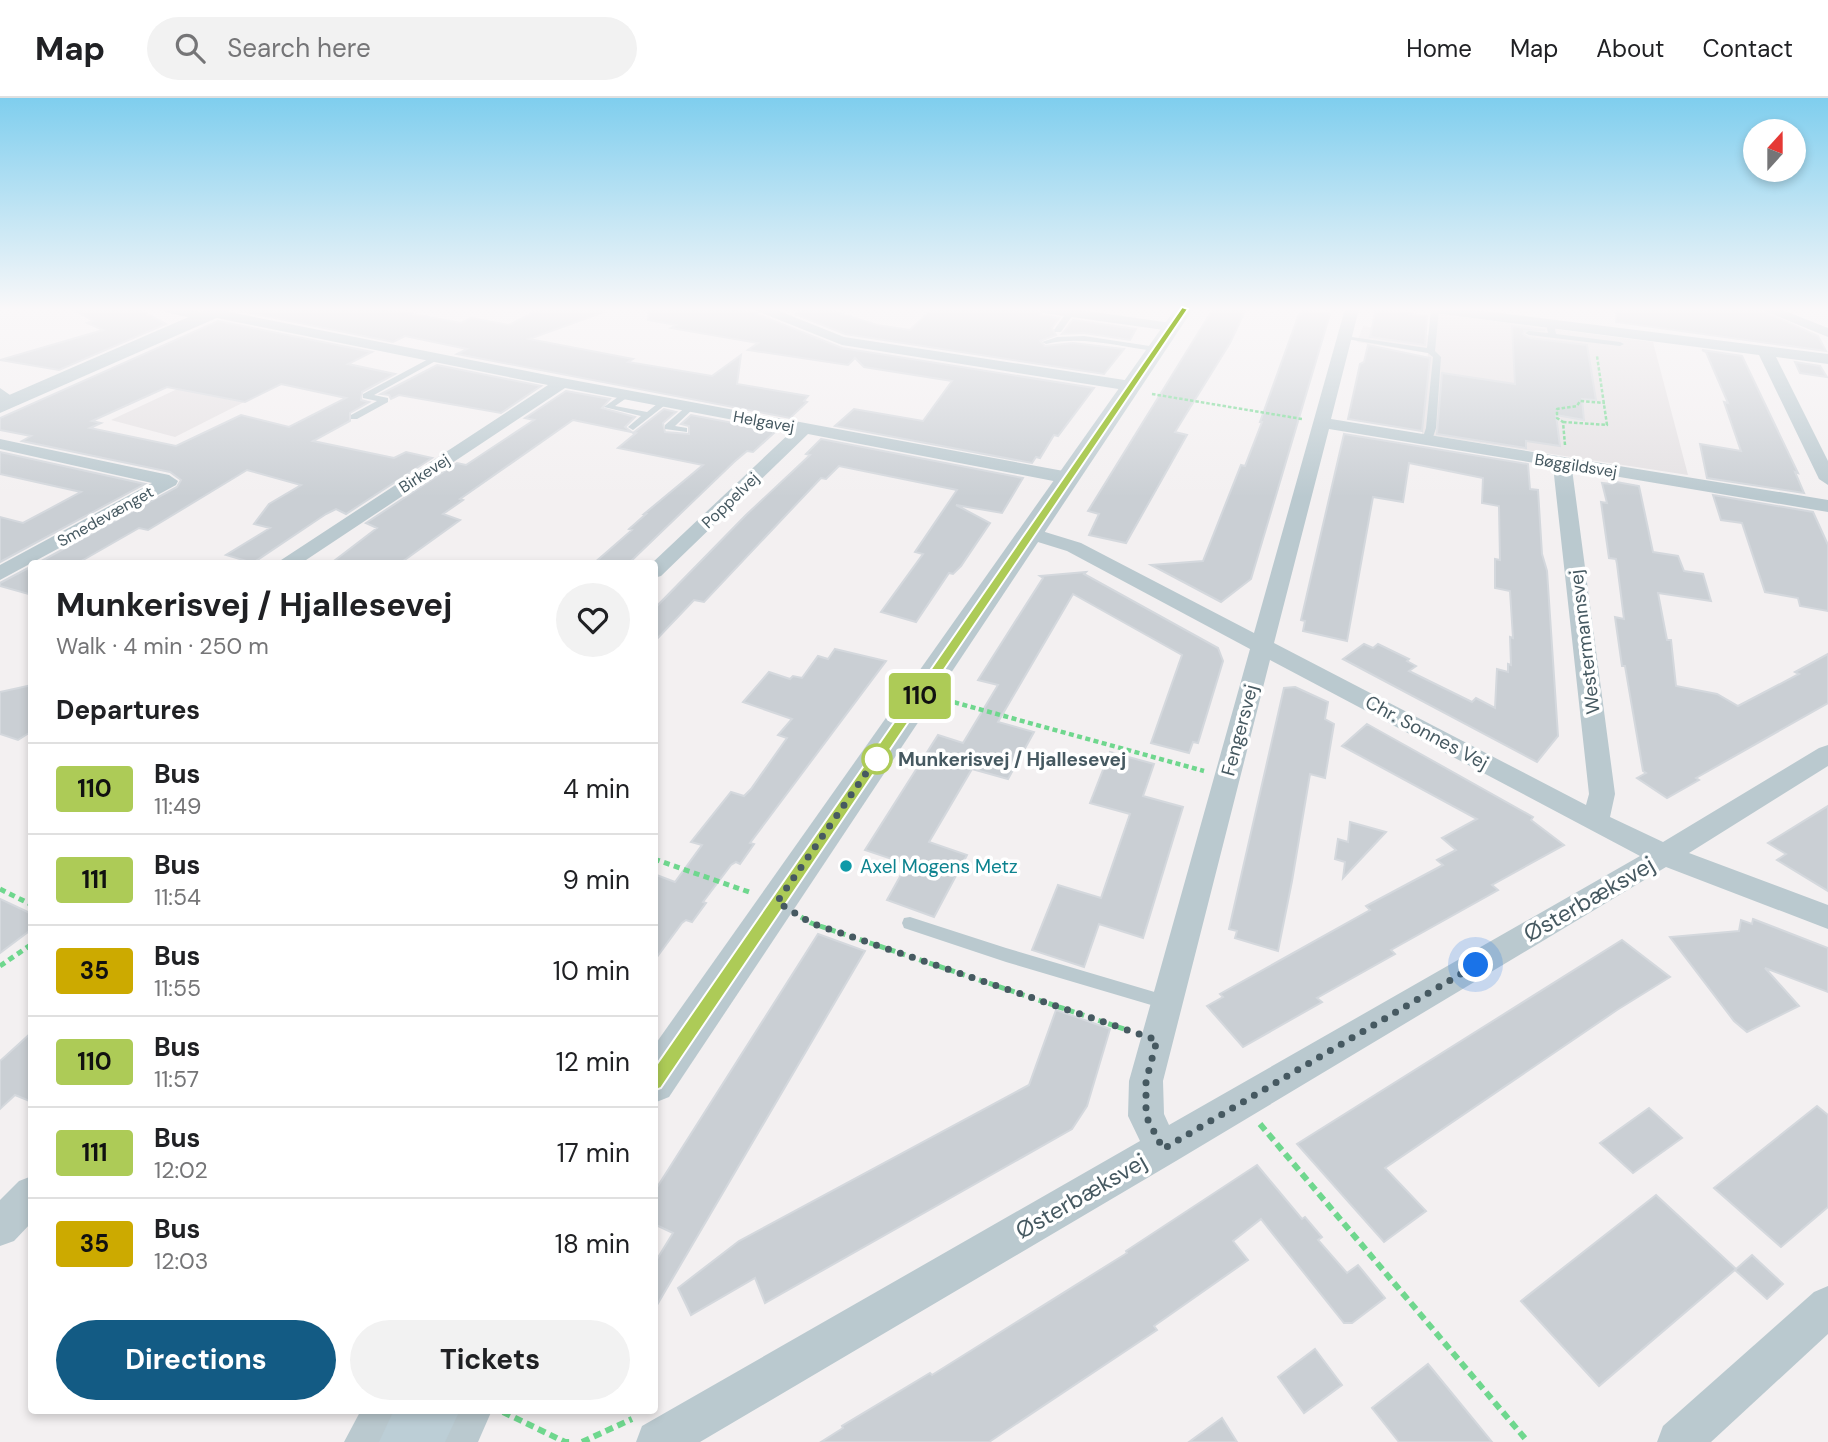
<!DOCTYPE html>
<html lang="en">
<head>
<meta charset="utf-8">
<style>
  :root { --surface:#fff; --page:#f2f2f2; --text:#202124; --muted:#757577; --line:#e0e0e0; --accent:#135b84 }
  body { margin:0; font-family:"DM Sans",sans-serif; background:var(--page); color:var(--text); height:100vh; display:flex; flex-direction:column; font-size:26px; white-space:nowrap }
  * { box-sizing:border-box; margin:0 }
  p { font-size:23px; color:var(--muted) }
  .icon { flex:none; width:38px; height:38px; fill:none; stroke:currentColor; stroke-width:2; stroke-linecap:round; stroke-linejoin:round }
  .map { position:relative; flex:1; overflow:hidden }
  .details { position:absolute; left:28px; top:462px; width:630px; height:854px; display:flex; flex-direction:column; background:var(--surface); border-radius:7px; box-shadow:0 4px 10px #0003 }
  .details>* { flex:none }
  .badge { padding:0 14px; border-radius:5px; font-size:24px; line-height:46px }
  .needle { width:46px; rotate:21deg }
  .tools { position:absolute; left:1743px; top:21px; display:grid; gap:14px }
  .tools a { display:grid; place-items:center; width:63px; height:63px; border-radius:50%; background:var(--surface); box-shadow:0 4px 10px #0003; font-size:35px }
  .you { position:absolute; width:35px; height:35px; margin:-18px; border:5px solid #fff; border-radius:50%; background:#1a73e8; box-shadow:0 0 0 10px #1a73e833 }
  .map>.badge { position:absolute; translate:-50% -50%; box-shadow:0 0 0 4px #fff }
  h2 { padding:0 28px; font-size:26px; line-height:63px }
  .round { display:grid; place-items:center; flex:none; width:74px; height:74px; border-radius:37px; background:var(--page) }
  .head { display:flex; align-items:center; justify-content:space-between; height:119px; padding:0 28px }
  h1 { font-size:33px; font-weight:700; line-height:52px }
  .action { display:flex; gap:14px; margin-top:auto; padding:14px 28px }
  .action a { flex:1; height:80px; border-radius:42px; background:var(--accent); color:#fff; font-size:28px; font-weight:700; line-height:80px; text-align:center }
  .action a+a { background:var(--page); color:var(--text) }
  ul { padding:0; list-style:none }
  li { display:flex; align-items:center; gap:21px; height:91px; padding:0 28px; border-top:2px solid var(--line) }
  li div { flex:1 }
  li b { display:block; font-size:26px }
  li em { font-style:normal }
  li .badge { min-width:77px; font-weight:700; text-align:center }
  header { display:flex; align-items:center; gap:42px; box-sizing:border-box; height:98px; padding:0 35px; background:var(--surface); border-bottom:2px solid var(--line) }
  header strong { font-size:33px }
  nav { display:flex; gap:38px; margin-inline-start:auto; font-size:24px }
  .search { width:490px; height:63px; background:var(--page); display:flex; align-items:center; gap:18px; box-sizing:border-box; padding:0 24px; border-radius:38px; color:var(--muted); font-size:26px }
  .map>svg:first-child { display:block }
</style>
</head>
<body>
<header>
<strong>Map</strong>
<div class="search"><svg class="icon" aria-label="search" viewBox="0 0 24 24"><circle cx="10" cy="10" r="6"/><path d="M15 15l6 6"/></svg>Search here</div>
<nav><a>Home</a><a>Map</a><a>About</a><a>Contact</a></nav>
</header>
<div class="map">
<svg width="1828" height="1344" viewBox="0 0 1828 1344">
  <rect width="100%" height="100%" fill="#f3f0f1"/>
  <g fill="#e4e1e3">
    <path d="M 1433,215 L 1653,244 L 1688,377 L 1422,336 L 1428,255 L 1357,244 L 1363,228 L 1430,237 Z"/>
    <path d="M 313,242 L 351,250 L 175,339 L 111,322 L 203,279 L 225,284 Z"/>
  </g>
  <g fill="#cacfd4" stroke="#d4d8dd" stroke-width="2" fill-rule="evenodd">
    <path d="M 73,211 L 138,211 L 166,226 L 59,272 L 0,262 L 103,232 L 87,225 L 93,223 Z"/>
    <path d="M 245,211 L 386,211 L 461,225 L 471,220 L 509,227 L 540,211 L 604,211 L 604,214 L 529,241 L 633,261 L 628,264 L 712,278 L 741,257 L 737,286 L 808,298 L 804,303 L 807,304 L 790,320 L 457,256 L 467,251 L 405,238 L 393,244 L 240,213 Z"/>
    <path d="M 649,211 L 737,211 L 752,214 L 842,250 L 1094,290 L 1058,338 L 1054,337 L 1040,360 L 1036,359 L 1032,365 L 835,328 L 854,311 L 923,323 L 952,283 L 864,269 L 855,260 L 848,267 L 748,252 L 758,245 L 671,230 L 676,227 L 648,222 Z"/>
    <path d="M 803,211 L 826,211 L 877,227 L 910,232 L 932,211 L 1034,211 L 1042,217 L 1059,220 L 1052,230 L 1056,237 L 1040,243 L 1045,248 L 1073,245 L 1124,251 L 1104,276 L 845,236 L 795,216 Z"/>
    <path d="M 1213,211 L 1246,211 L 1230,245 L 1175,334 L 1187,337 L 1126,445 L 1089,437 L 1099,416 L 1088,413 Z"/>
    <path d="M 1376,211 L 1427,218 L 1425,247 L 1370,239 Z"/>
    <path d="M 1617,211 L 1758,211 L 1818,238 L 1826,253 L 1616,224 Z"/>
    <path d="M 1304,212 L 1330,216 L 1251,481 L 1221,504 L 1151,467 L 1203,463 L 1241,367 L 1245,368 L 1262,324 L 1260,324 L 1299,216 L 1302,216 Z"/>
    <path d="M 1073,222 L 1136,231 L 1130,242 L 1084,235 L 1062,236 Z"/>
    <path d="M 218,223 L 372,254 L 348,266 L 395,276 L 362,294 L 361,302 L 369,304 L 350,315 L 350,323 L 313,343 L 394,360 L 406,354 L 432,360 L 346,416 L 336,411 L 326,416 L 253,465 L 226,457 L 270,430 L 254,426 L 269,406 L 301,387 L 247,372 L 148,432 L 139,430 L 76,466 L 36,466 L 177,389 L 181,382 L 170,374 L 22,343 L 31,338 L 0,332 L 0,320 ZM 281,286 L 346,300 L 289,329 L 241,317 L 176,348 L 90,330 L 101,325 L 92,323 L 167,289 L 245,304 Z"/>
    <path d="M 1512,228 L 1545,232 L 1524,233 L 1523,236 L 1529,240 L 1587,247 L 1596,302 L 1582,301 L 1584,322 L 1556,317 L 1560,348 L 1526,343 L 1526,350 L 1437,336 L 1442,275 L 1515,286 Z"/>
    <path d="M 1368,247 L 1430,260 L 1422,333 L 1348,321 L 1360,266 L 1364,264 Z"/>
    <path d="M 1702,252 L 1742,258 L 1798,375 L 1795,374 L 1804,395 L 1707,380 L 1700,346 L 1741,353 L 1724,304 L 1728,305 L 1706,254 Z"/>
    <path d="M 1795,264 L 1820,268 L 1827,279 L 1800,275 Z"/>
    <path d="M 437,267 L 541,288 L 501,315 L 399,297 L 391,301 L 389,297 L 381,296 Z"/>
    <path d="M 566,293 L 610,301 L 602,310 L 635,319 L 625,329 L 633,335 L 664,311 L 676,314 L 663,325 L 665,334 L 689,336 L 689,328 L 681,326 L 691,317 L 776,333 L 753,354 L 747,353 L 734,364 L 628,466 L 593,466 L 632,432 L 629,431 L 646,416 L 644,416 L 703,367 L 618,350 L 636,335 L 573,322 L 460,401 L 463,402 L 443,416 L 460,422 L 399,466 L 330,466 L 377,430 L 366,425 L 457,365 L 466,367 L 534,322 L 525,320 Z"/>
    <path d="M 1344,336 L 1528,366 L 1530,391 L 1538,392 L 1542,456 L 1547,473 L 1558,638 L 1537,664 L 1343,561 L 1364,546 L 1373,550 L 1378,546 L 1409,561 L 1407,563 L 1416,568 L 1409,573 L 1472,604 L 1476,600 L 1495,610 L 1497,571 L 1508,574 L 1508,566 L 1511,567 L 1510,539 L 1513,540 L 1510,493 L 1495,490 L 1495,461 L 1500,462 L 1499,408 L 1482,405 L 1483,380 L 1409,365 L 1403,404 L 1373,399 L 1347,543 L 1303,533 L 1305,523 L 1301,522 Z"/>
    <path d="M 821,341 L 1023,380 L 1002,415 L 956,407 L 990,425 L 961,468 L 953,476 L 949,475 L 916,524 L 881,514 L 923,456 L 915,454 L 957,392 L 839,368 L 826,381 L 821,380 L 704,504 L 694,502 L 654,544 L 654,511 L 746,417 L 810,357 L 806,356 Z"/>
    <path d="M 0,354 L 145,386 L 0,464 L 0,419 L 23,425 L 81,394 L 0,376 Z"/>
    <path d="M 1611,383 L 1639,388 L 1653,454 L 1678,458 L 1684,473 L 1703,476 L 1711,503 L 1658,495 L 1667,542 L 1671,542 L 1676,588 L 1717,596 L 1738,608 L 1799,576 L 1795,574 L 1828,556 L 1828,605 L 1696,680 L 1699,682 L 1667,700 L 1637,680 L 1646,675 L 1643,673 L 1625,568 L 1622,568 L 1615,519 L 1624,521 L 1617,466 L 1616,461 L 1609,460 L 1601,404 L 1607,405 L 1602,385 L 1612,386 Z"/>
    <path d="M 1713,397 L 1813,414 L 1828,447 L 1828,513 L 1800,508 L 1798,500 L 1765,494 L 1742,425 L 1721,422 Z"/>
    <path d="M 32,468 L 32,497 L 0,488 L 0,485 Z"/>
    <path d="M 1086,474 L 1084,476 L 1218,550 L 1223,563 L 1198,645 L 1193,644 L 1189,655 L 1151,645 L 1182,557 L 1073,496 L 998,624 L 1034,634 L 1008,681 L 972,671 L 929,744 L 967,757 L 934,819 L 887,802 L 907,766 L 865,752 L 938,637 L 963,645 L 998,587 L 978,582 L 1043,480 L 1040,478 Z"/>
    <path d="M 835,551 L 886,563 L 750,745 L 754,746 L 740,766 L 736,764 L 731,767 L 703,804 L 706,805 L 692,824 L 686,822 L 682,825 L 654,863 L 654,776 L 675,784 L 702,747 L 691,744 L 731,694 L 744,698 L 751,691 L 787,640 L 778,637 L 792,621 L 743,604 L 769,574 L 790,581 L 793,578 L 802,580 L 818,558 L 828,561 Z"/>
    <path d="M 32,587 L 32,633 L 18,642 L 0,636 L 0,594 Z"/>
    <path d="M 1295,589 L 1328,604 L 1325,621 L 1334,626 L 1325,680 L 1310,676 L 1292,783 L 1278,853 L 1235,840 L 1237,833 L 1229,831 L 1284,590 Z"/>
    <path d="M 1367,626 L 1533,719 L 1531,722 L 1564,747 L 1492,787 L 1498,792 L 1391,852 L 1395,856 L 1317,900 L 1322,904 L 1243,949 L 1207,908 L 1223,899 L 1220,896 L 1370,812 L 1366,808 L 1443,767 L 1437,762 L 1456,752 L 1442,740 L 1477,721 L 1342,648 Z"/>
    <path d="M 1110,654 L 1154,666 L 1143,698 L 1183,709 L 1143,840 L 1099,826 L 1084,869 L 1032,852 L 1058,787 L 1101,800 L 1130,716 L 1090,705 Z"/>
    <path d="M 1828,708 L 1828,793 L 1777,762 L 1786,756 L 1768,745 Z"/>
    <path d="M 1350,724 L 1386,734 L 1343,780 L 1345,764 L 1335,761 L 1338,741 L 1348,744 Z"/>
    <path d="M 0,801 L 32,816 L 32,831 L 0,855 Z"/>
    <path d="M 1753,821 L 1828,850 L 1828,894 L 1765,870 L 1799,908 L 1747,934 L 1734,923 L 1670,839 L 1739,833 L 1741,822 L 1752,826 Z"/>
    <path d="M 818,836 L 865,853 L 654,1212 L 654,1166 L 673,1135 L 654,1126 L 654,1094 Z"/>
    <path d="M 1622,842 L 1670,879 L 1617,912 L 1385,1070 L 1426,1113 L 1384,1144 L 1297,1046 Z"/>
    <path d="M 1056,912 L 1110,931 L 1087,1008 L 1072,1031 L 765,1205 L 755,1180 L 691,1217 L 678,1190 L 739,1143 L 1029,987 Z"/>
    <path d="M 32,934 L 32,1004 L 15,997 L 0,1011 L 0,963 Z"/>
    <path d="M 1817,1008 L 1828,1017 L 1828,1109 L 1781,1149 L 1714,1090 Z"/>
    <path d="M 1649,1010 L 1682,1040 L 1633,1075 L 1600,1045 Z"/>
    <path d="M 1257,1067 L 1302,1121 L 1305,1119 L 1322,1139 L 1318,1142 L 1347,1175 L 1358,1167 L 1385,1200 L 1352,1225 L 1344,1225 L 1261,1121 L 1233,1143 L 1248,1162 L 1154,1228 L 1157,1232 L 989,1344 L 821,1344 L 843,1330 L 842,1328 L 930,1275 L 932,1277 L 1127,1155 L 1126,1153 Z"/>
    <path d="M 1656,1097 L 1736,1171 L 1599,1288 L 1521,1203 Z"/>
    <path d="M 1752,1157 L 1783,1186 L 1767,1201 L 1735,1172 Z"/>
    <path d="M 1315,1251 L 1342,1287 L 1304,1315 L 1278,1279 Z"/>
    <path d="M 1428,1266 L 1492,1344 L 1399,1344 L 1372,1310 Z"/>
    <path d="M 1222,1320 L 1237,1344 L 1189,1344 Z"/>
  </g>
  <g fill="none" stroke-linecap="round" stroke-linejoin="round">
    <g stroke="#6fd78e" stroke-width="2.5" stroke-dasharray="3.5 2" stroke-linecap="butt">
      <path d="M 1152,296 L 1302,321"/>
      <path d="M 1563,324 L 1607,327 L 1597,258"/>
      <path d="M 1565,347 L 1563,324 L 1557,320 L 1557,311 L 1577,308 L 1580,303 L 1605,305"/>
    </g>
    <path stroke="#6fd78e" stroke-width="4.5" stroke-dasharray="5 3.5" stroke-linecap="butt" d="M 946,602 L 1204,673"/>
    <g stroke="#6fd78e" stroke-width="5" stroke-dasharray="6 4.5" stroke-linecap="butt">
      <path d="M 654,761 L 749,794"/>
      <path d="M 0,791 L 32,807"/>
      <path d="M 801,819 L 811,825 L 1130,933"/>
      <path d="M 0,868 L 32,846"/>
    </g>
    <g stroke="#6fd78e" stroke-width="6" stroke-dasharray="8 5" stroke-linecap="butt">
      <path d="M 1260,1026 L 1528,1344"/>
      <path d="M 503,1314 L 565,1344 L 572,1344"/>
      <path d="M 582,1344 L 632,1321"/>
    </g>
    <g fill="#bac9cf" fill-rule="evenodd">
      <path d="M 1069,211 L 1077,211 L 1061,234 L 1055,234 L 1054,232 Z"/>
      <path d="M 1431,211 L 1439,211 L 1435,253 L 1441,259 L 1436,330 L 1432,342 L 1427,345 L 1422,342 L 1426,330 L 1433,259 L 1428,255 L 1341,240 L 1345,238 L 1427,250 Z"/>
      <path d="M 1550,224 L 1554,226 L 1556,236 L 1620,244 L 1624,246 L 1620,248 L 1529,237 L 1525,235 L 1529,233 L 1548,235 L 1546,226 Z"/>
      <path d="M 1084,238 L 1156,249 L 1160,251 L 1156,253 C 1120,249 1082,237 1046,246 L 1042,244 L 1057,239 Z"/>
      <path d="M 434,258 L 441,260 L 374,297 L 388,300 L 388,304 L 357,321 L 351,321 L 351,317 L 377,303 L 363,300 L 363,296 Z"/>
      <path d="M 625,294 L 629,297 L 628,299 L 615,308 L 647,314 L 662,302 L 669,304 L 633,332 L 628,329 L 641,318 L 604,309 Z"/>
      <path d="M 688,307 L 695,309 L 675,328 L 687,330 L 687,334 L 665,331 L 665,327 Z"/>
      <path d="M 910,819 L 1006,850 L 1168,898 L 1174,900 L 1177,905 L 1174,910 L 1168,912 L 1006,864 L 904,830 L 902,825 L 904,820 Z"/>
    </g>
    <g fill="#bac9cf" fill-rule="evenodd">
      <path d="M 163,211 L 189,211 L 206,215 L 214,211 L 562,280 L 1069,374 L 1078,380 L 1069,386 L 808,336 L 661,478 L 654,480 L 654,466 L 651,466 L 792,333 L 565,290 L 300,466 L 275,466 L 548,287 L 212,219 L 205,223 L 165,214 Z"/>
      <path d="M 752,211 L 774,211 L 844,239 L 1131,283 L 1139,288 L 1131,293 L 842,247 Z"/>
      <path d="M 1036,211 L 1073,211 L 1171,225 L 1178,229 L 1171,233 L 1043,215 Z"/>
      <path d="M 1345,211 L 1359,211 L 1331,321 L 1828,402 L 1828,414 L 1572,371 L 1615,696 L 1610,719 L 1663,744 L 1819,650 L 1828,647 L 1828,668 L 1689,755 L 1828,807 L 1828,831 L 1666,769 L 1176,1063 L 700,1344 L 636,1344 L 642,1328 L 1140,1043 L 1128,1018 L 1129,983 L 1250,551 L 1067,453 L 1025,440 L 1022,436 L 1025,432 L 1032,430 L 1081,445 L 1254,535 ZM 1329,331 L 1553,368 L 1589,696 L 1586,707 L 1274,545 ZM 1270,562 L 1640,758 L 1169,1027 L 1164,1016 L 1163,983 Z"/>
      <path d="M 1427,211 L 1467,211 L 1828,256 L 1828,266 L 1776,259 L 1828,363 L 1828,387 L 1819,381 L 1759,257 L 1434,215 Z"/>
      <path d="M 1760,211 L 1780,211 L 1828,230 L 1828,239 Z"/>
      <path d="M 0,290 L 20,304 L 18,307 L 6,307 L 0,303 Z"/>
      <path d="M 0,341 L 169,377 L 178,383 L 176,387 L 0,482 L 0,467 L 152,385 L 0,351 Z"/>
      <path d="M 32,1078 L 32,1124 L 14,1143 L 0,1148 L 0,1102 L 19,1083 Z"/>
      <path d="M 1828,1188 L 1828,1236 L 1711,1344 L 1657,1344 L 1663,1328 L 1814,1194 Z"/>
    </g>
    <g fill="#bac9cf" fill-rule="evenodd">
      <path d="M 207,211 L 231,211 L 228,215 L 0,315 L 0,301 Z"/>
      <path d="M 1175,211 L 1193,211 L 669,999 L 654,1005 L 654,948 Z"/>
      <path d="M 361,1312 L 421,1312 L 405,1344 L 344,1344 Z"/>
      <path d="M 434,1312 L 492,1312 L 478,1344 L 419,1344 Z"/>
    </g>
    <path fill="#bcced6" fill-rule="evenodd" d="M 394,1312 L 460,1312 L 445,1344 L 379,1344 Z"/>
  </g>
  <linearGradient id="sky" x2="0" y2="1"><stop stop-color="#7fceee"/><stop offset="0.53" stop-color="#faf8f9"/><stop offset="1" stop-color="#faf8f9" stop-opacity="0"/></linearGradient>
  <rect width="1828" height="399" fill="url(#sky)"/>
  <path fill="#adcb57" stroke="#fff" stroke-width="2" d="M 1182,209 L 1188,211 L 661,990 L 654,993 L 648,990 L 646,985 L 648,979 Z"/>
  <g fill="none" stroke-linecap="round" stroke-linejoin="round">
    <path stroke="#465961" stroke-width="7" stroke-dasharray="0 12.6" d="M 877,661 L 878,658 L 777,804 L 811,825 L 1157,942 L 1146,983 L 1146,1018 L 1163,1051 L 1476,867"/>
  </g>
  <circle fill="#fff" stroke="#adcb57" stroke-width="3.5" cx="877" cy="661" r="14"/>
  <circle fill="#0f9aa8" stroke="#fff" stroke-width="2.5" cx="846" cy="768" r="7"/>
  <g text-anchor="middle" stroke-width="7" stroke-linejoin="round" paint-order="stroke">
    <g font-size="16" fill="#465961" stroke="#fff">
      <text transform="translate(764 323) rotate(10)" y="6">Helgavej</text>
      <text transform="translate(1576 367) rotate(9)" y="6">Bøggildsvej</text>
      <text transform="translate(424 375) rotate(-33)" y="6">Birkevej</text>
      <text transform="translate(730 402) rotate(-44)" y="6">Poppelvej</text>
      <text transform="translate(105 418) rotate(-29)" y="6">Smedevænget</text>
    </g>
    <g font-size="19" fill="#465961" stroke="#fff">
      <text transform="translate(1584 544) rotate(-97)" y="7">Westermannsvej</text>
      <text transform="translate(1239 632) rotate(-75)" y="7">Fengersvej</text>
      <text transform="translate(1427 634) rotate(28)" y="7">Chr. Sonnes Vej</text>
    </g>
    <g font-size="19" font-weight="bold" fill="#465961" stroke="#fff" text-anchor="start">
      <text x="898" y="668">Munkerisvej / Hjallesevej</text>
    </g>
    <g font-size="19" fill="#0d838f" stroke="#fff" text-anchor="start">
      <text x="860" y="775">Axel Mogens Metz</text>
    </g>
    <g font-size="23" fill="#465961" stroke="#fff">
      <text transform="translate(1589 801) rotate(-30)" y="8">Østerbæksvej</text>
      <text transform="translate(1081 1098) rotate(-30)" y="8">Østerbæksvej</text>
    </g>
  </g>
</svg>
<div class="tools">
<a><svg class="needle" viewBox="-14 -14 28 28"><path d="M0-13l5 13h-10z" fill="#e53935"/><path d="M0 13l5-13h-10z" fill="#757577"/></svg></a>
</div>
<div class="you" style="left:1476px;top:867px"></div>
<b class="badge" style="left:920px;top:598px;background:#adcb57;color:#111">110</b>
<section class="details">
<div class="head"><div><h1>Munkerisvej / Hjallesevej</h1><p>Walk · 4 min · 250 m</p></div><a class="round"><svg class="icon" aria-label="heart" viewBox="0 0 24 24"><path d="M12 20l-8-8c-3-5 5-10 8-4 3-6 11-1 8 4z"/></svg></a></div>
<h2>Departures</h2>
<ul>
<li><span class="badge" style="background:#adcb57;color:#111">110</span><div><b>Bus</b><p>11:49</p></div><em>4 min</em></li>
<li><span class="badge" style="background:#adcb57;color:#111">111</span><div><b>Bus</b><p>11:54</p></div><em>9 min</em></li>
<li><span class="badge" style="background:#ca0;color:#111">35</span><div><b>Bus</b><p>11:55</p></div><em>10 min</em></li>
<li><span class="badge" style="background:#adcb57;color:#111">110</span><div><b>Bus</b><p>11:57</p></div><em>12 min</em></li>
<li><span class="badge" style="background:#adcb57;color:#111">111</span><div><b>Bus</b><p>12:02</p></div><em>17 min</em></li>
<li><span class="badge" style="background:#ca0;color:#111">35</span><div><b>Bus</b><p>12:03</p></div><em>18 min</em></li>
</ul>
<div class="action"><a>Directions</a><a>Tickets</a></div>
</section>
</div>
</body>
</html>
